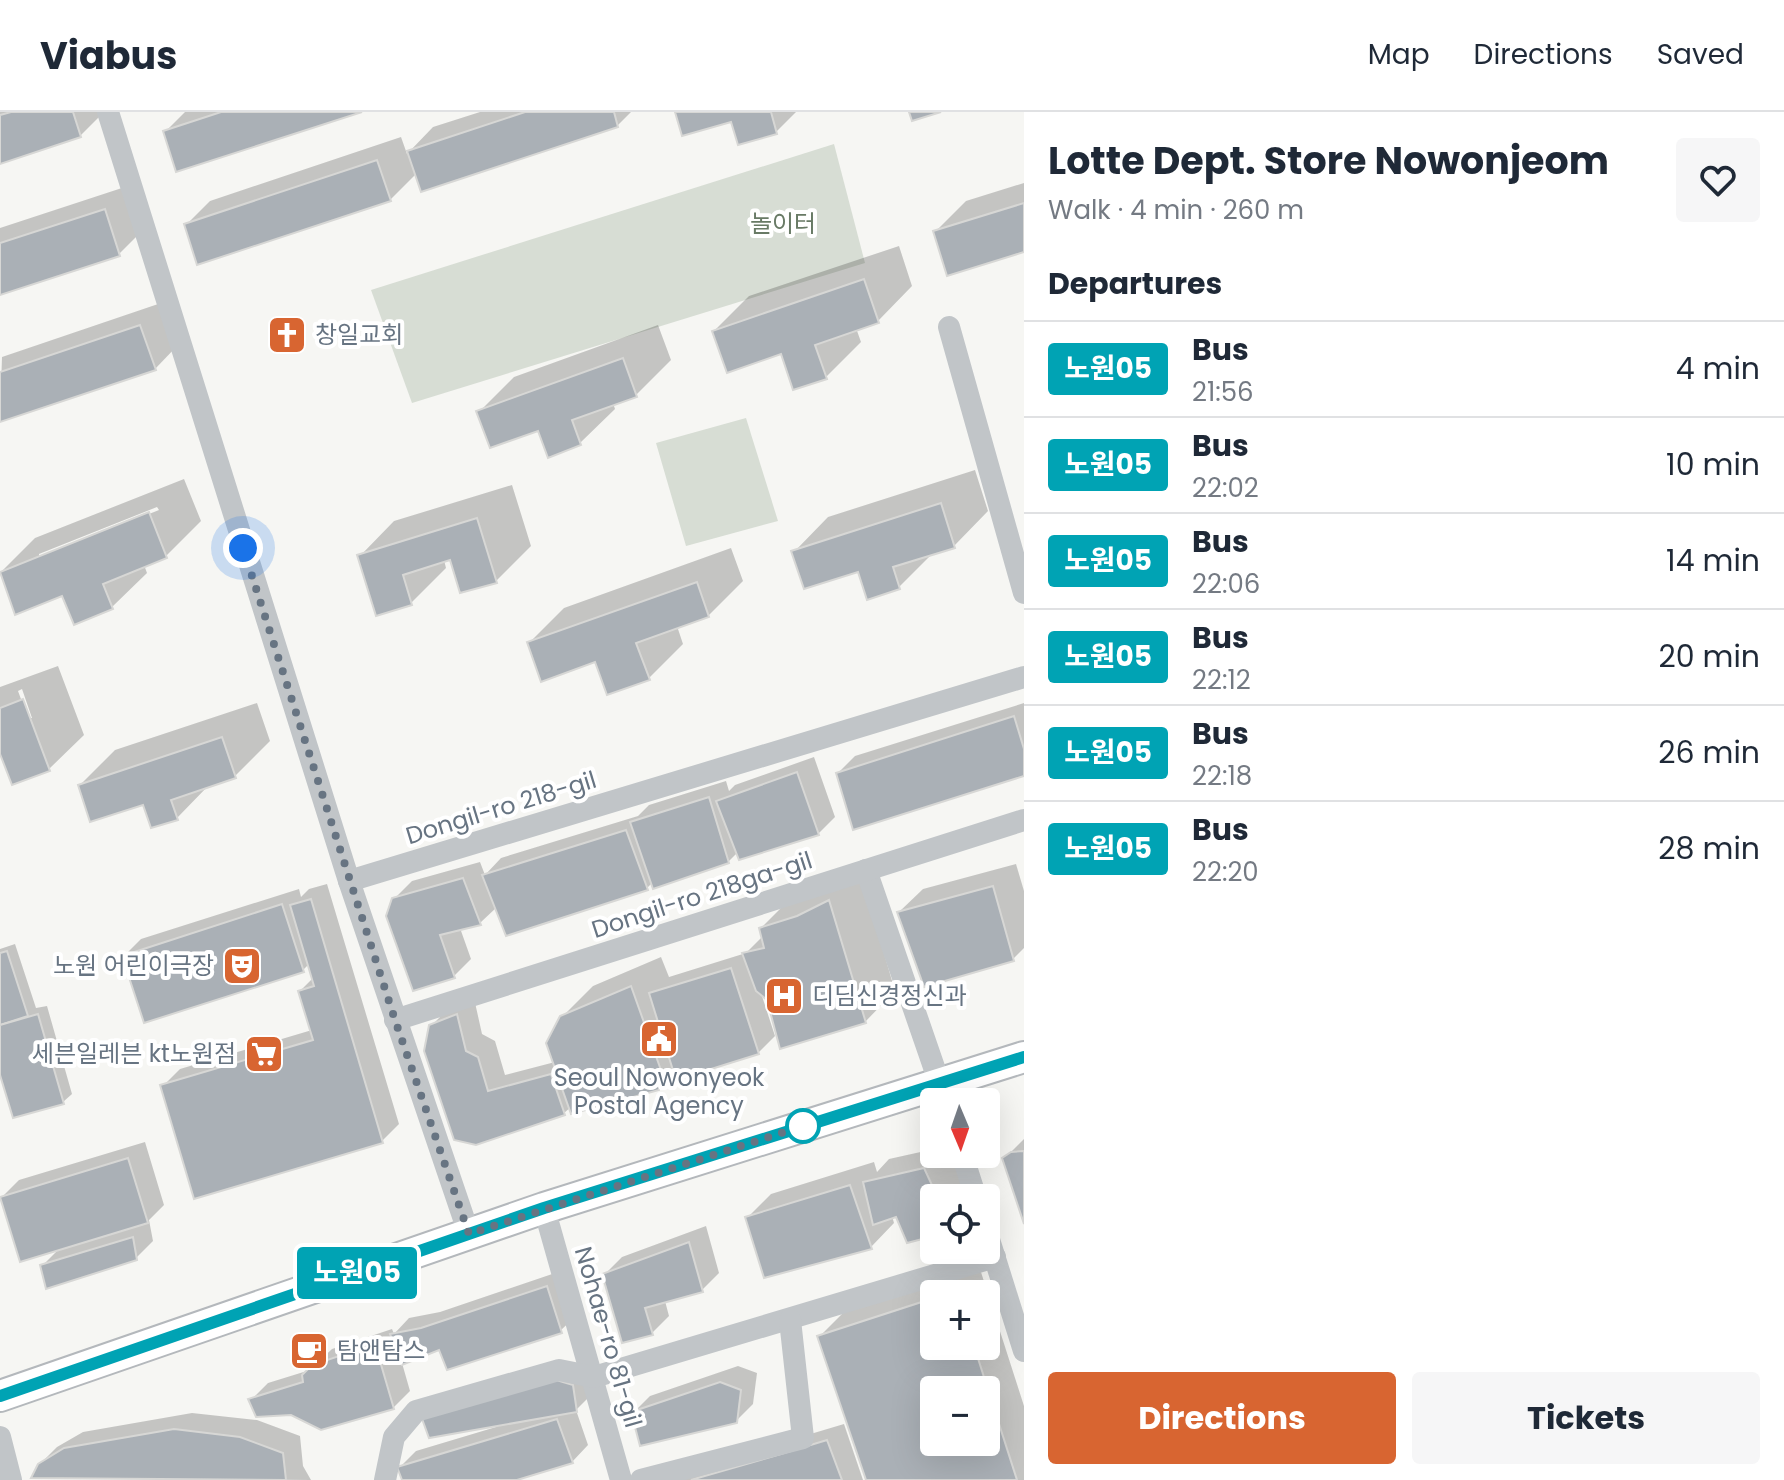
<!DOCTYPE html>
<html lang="en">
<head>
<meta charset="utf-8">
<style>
  :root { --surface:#fff; --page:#f6f6f7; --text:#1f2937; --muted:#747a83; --line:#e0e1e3; --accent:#d86531 }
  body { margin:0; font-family:Poppins,"Noto Sans KR",sans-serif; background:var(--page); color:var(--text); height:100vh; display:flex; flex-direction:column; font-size:30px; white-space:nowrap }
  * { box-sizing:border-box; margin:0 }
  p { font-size:26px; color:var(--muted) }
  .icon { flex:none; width:44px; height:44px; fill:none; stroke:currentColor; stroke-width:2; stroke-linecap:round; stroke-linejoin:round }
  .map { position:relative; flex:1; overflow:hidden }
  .panel { display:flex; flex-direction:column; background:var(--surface); width:760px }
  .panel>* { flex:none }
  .badge { padding:0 16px; border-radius:6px; font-size:28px; line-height:52px }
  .needle { width:52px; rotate:178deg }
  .fabs { position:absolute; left:920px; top:976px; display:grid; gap:16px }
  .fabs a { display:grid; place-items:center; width:80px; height:80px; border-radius:8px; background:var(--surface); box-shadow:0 8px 32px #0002; font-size:40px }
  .you { position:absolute; width:40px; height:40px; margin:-20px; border:6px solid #fff; border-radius:50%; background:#1a73e8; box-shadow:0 0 0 12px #1a73e833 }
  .map>.badge { position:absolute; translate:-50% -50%; box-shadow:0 0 0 4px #fff }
  h2 { padding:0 24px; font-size:30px; line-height:72px }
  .round { display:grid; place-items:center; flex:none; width:84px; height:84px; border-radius:8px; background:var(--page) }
  .overview { display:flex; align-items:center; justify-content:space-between; height:136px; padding:0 24px }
  h1 { font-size:38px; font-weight:700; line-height:60px }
  .action { display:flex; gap:16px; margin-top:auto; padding:16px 24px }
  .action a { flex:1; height:92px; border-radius:8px; background:var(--accent); color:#fff; font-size:32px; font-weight:700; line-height:92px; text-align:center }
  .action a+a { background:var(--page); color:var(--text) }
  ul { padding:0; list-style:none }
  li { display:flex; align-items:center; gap:24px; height:96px; padding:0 24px; border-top:2px solid var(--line) }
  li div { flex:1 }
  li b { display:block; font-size:30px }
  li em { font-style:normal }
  li .badge { min-width:88px; font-weight:700; text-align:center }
  header { display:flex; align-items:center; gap:48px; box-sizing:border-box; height:112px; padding:0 40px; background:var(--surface); border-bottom:2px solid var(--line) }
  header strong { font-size:38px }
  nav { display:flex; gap:44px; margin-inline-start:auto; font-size:28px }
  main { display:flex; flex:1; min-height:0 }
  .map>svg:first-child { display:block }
</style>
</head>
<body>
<header>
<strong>Viabus</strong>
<nav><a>Map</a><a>Directions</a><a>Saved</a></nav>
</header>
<main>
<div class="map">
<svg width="1024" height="1368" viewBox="0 0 1024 1368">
  <rect width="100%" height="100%" fill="#f6f6f3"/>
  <g fill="#d7ddd4">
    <path d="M 834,32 L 865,151 L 412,291 L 371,178 Z"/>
    <path d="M 746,306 L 778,409 L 686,434 L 656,331 Z"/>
  </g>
  <g fill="#0003" fill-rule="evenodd">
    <path d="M 0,0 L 104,0 L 80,24 L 0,50 Z"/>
    <path d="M 185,0 L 355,0 L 165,20 Z"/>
    <path d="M 480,0 L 631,0 L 617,14 L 417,61 L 390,88 L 186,113 L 210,89 L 401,25 L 407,42 L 433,15 Z"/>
    <path d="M 677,0 L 796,0 L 776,20 L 739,30 L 732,8 Z"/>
    <path d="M 1024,71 L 1024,138 L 935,120 L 966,89 Z"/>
    <path d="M 128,74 L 143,118 L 119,142 L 0,181 L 0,116 Z"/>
    <path d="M 899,134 L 912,174 L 878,209 L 856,216 L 861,230 L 826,265 L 782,240 L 714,219 L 749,184 Z"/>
    <path d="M 164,190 L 178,233 L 155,257 L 0,308 L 2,245 Z"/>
    <path d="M 658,213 L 671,248 L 636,283 L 613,291 L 615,297 L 580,331 L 479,300 L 514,265 Z"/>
    <path d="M 975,358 L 988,399 L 954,434 L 934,440 L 899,475 L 860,457 L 794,440 L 828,405 Z"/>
    <path d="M 184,367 L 201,409 L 166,444 L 144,453 L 147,461 L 112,495 L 64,481 L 16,500 L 0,461 L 35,426 ZM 157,395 L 159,398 L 39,446 L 39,442 Z"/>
    <path d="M 512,373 L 531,434 L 496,469 L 451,446 L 444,448 L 446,456 L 411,491 L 360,444 L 394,409 Z"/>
    <path d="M 731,436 L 743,469 L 708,504 L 677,514 L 683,532 L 649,566 L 529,531 L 564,496 Z"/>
    <path d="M 58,554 L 84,623 L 49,657 L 0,636 L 0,575 ZM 22,577 L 32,606 L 28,606 L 18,579 Z"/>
    <path d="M 257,591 L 270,629 L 235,664 L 210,672 L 177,706 L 144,690 L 80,673 L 115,638 Z"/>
    <path d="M 1024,591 L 1024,662 L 838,661 L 855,644 Z"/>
    <path d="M 814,645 L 835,705 L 818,722 L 738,740 L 728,750 L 653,770 L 647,776 L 497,795 L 480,811 L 460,816 L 471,847 L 454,864 L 394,787 L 412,769 L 480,750 L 485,763 L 501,746 L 638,704 L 649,693 L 726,669 L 729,679 L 735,673 Z"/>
    <path d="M 1016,752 L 1024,779 L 1024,836 L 1013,847 L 899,800 L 923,777 Z"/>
    <path d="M 860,759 L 895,879 L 865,910 L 769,886 L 761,881 L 775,924 L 758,941 L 675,958 L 658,976 L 571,995 L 564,1001 L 476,1031 L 431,914 L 449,896 L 474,886 L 482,922 L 495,929 L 505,963 L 555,950 L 562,905 L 593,874 L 661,845 L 669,865 L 746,841 L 763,824 L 761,816 L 791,786 Z"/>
    <path d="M 327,772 L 399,1012 L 382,1029 L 163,974 L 180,957 L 312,918 L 300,879 L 313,866 L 309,852 L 303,858 L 124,844 L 141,827 L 299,777 L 301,785 L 309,777 Z"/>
    <path d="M 15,832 L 36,896 L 47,894 L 72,982 L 63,990 L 0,956 L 0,837 Z"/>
    <path d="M 1024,1027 L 1024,1106 L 1005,1046 Z"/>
    <path d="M 145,1030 L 164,1093 L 149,1108 L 153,1129 L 136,1146 L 42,1154 L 60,1136 L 2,1085 L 19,1068 Z"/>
    <path d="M 934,1037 L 934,1042 L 952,1042 L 969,1086 L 934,1086 L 934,1122 L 897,1103 L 892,1104 L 894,1111 L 871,1135 L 747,1106 L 771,1082 L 874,1050 L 877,1060 L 889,1047 Z"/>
    <path d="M 706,1114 L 719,1161 L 702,1178 L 665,1189 L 669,1204 L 652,1221 L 605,1162 L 622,1145 Z"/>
    <path d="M 980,1157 L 1024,1294 L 1024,1368 L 868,1368 L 819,1225 L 843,1201 ZM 934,1182 L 986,1182 L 986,1234 L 934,1234 ZM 934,1278 L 986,1278 L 986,1330 L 934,1330 Z"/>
    <path d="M 564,1158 L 578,1202 L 560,1219 L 440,1236 L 402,1251 L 410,1279 L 393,1296 L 291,1301 L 251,1288 L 268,1271 L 310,1258 L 332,1237 L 392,1217 L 394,1222 L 409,1206 L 440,1200 Z"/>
    <path d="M 572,1250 L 593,1281 L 576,1298 L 588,1333 L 572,1350 L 510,1368 L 404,1368 L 399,1356 L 416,1339 L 496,1315 Z"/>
    <path d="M 738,1254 L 757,1261 L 753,1292 L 736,1309 L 633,1301 L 650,1284 Z"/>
    <path d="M 192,1301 L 257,1308 L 300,1324 L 303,1354 L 311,1368 L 33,1366 L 39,1353 L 57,1335 L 83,1320 Z"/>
    <path d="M 844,1312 L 863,1368 L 662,1368 L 666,1365 Z"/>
  </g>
  <g fill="#aab0b6" stroke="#d7d7d5" stroke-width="2" fill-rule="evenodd">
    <path d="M 11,0 L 73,0 L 81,25 L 0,52 L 0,3 Z"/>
    <path d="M 221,0 L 362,0 L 176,60 L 163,19 Z"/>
    <path d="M 525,0 L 614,0 L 618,15 L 421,80 L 407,39 Z"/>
    <path d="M 675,0 L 771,0 L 777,22 L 738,33 L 731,10 L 682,24 Z"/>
    <path d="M 909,0 L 941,0 L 912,9 Z"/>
    <path d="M 377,48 L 391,89 L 197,153 L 184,112 Z"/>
    <path d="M 1024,91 L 1024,140 L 947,164 L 933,119 Z"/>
    <path d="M 105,97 L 120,144 L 0,183 L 0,131 Z"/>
    <path d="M 864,167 L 879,211 L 815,233 L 827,267 L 793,278 L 781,242 L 727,261 L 712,219 Z"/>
    <path d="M 140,213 L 156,258 L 0,310 L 0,260 Z"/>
    <path d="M 623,246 L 637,285 L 572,308 L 581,333 L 548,346 L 538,319 L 490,336 L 476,299 Z"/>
    <path d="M 941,391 L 955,436 L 893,455 L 900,477 L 867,488 L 858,460 L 804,477 L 791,439 Z"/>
    <path d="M 149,400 L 167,446 L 103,472 L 113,497 L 74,513 L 62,484 L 15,503 L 0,460 Z"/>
    <path d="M 477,406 L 497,471 L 460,481 L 450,448 L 403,463 L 412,493 L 376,504 L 357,443 Z"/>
    <path d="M 697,470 L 709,505 L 636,531 L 650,568 L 607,583 L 595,550 L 541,570 L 527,530 Z"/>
    <path d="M 23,587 L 50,659 L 12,673 L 0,642 L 0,596 Z"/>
    <path d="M 1014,604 L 1024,637 L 1024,664 L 853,718 L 836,661 Z"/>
    <path d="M 222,625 L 236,666 L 171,688 L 178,708 L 151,716 L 143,693 L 90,710 L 78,673 Z"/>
    <path d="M 797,660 L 819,723 L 739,748 L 716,689 Z"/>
    <path d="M 709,685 L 729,751 L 653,777 L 630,710 Z"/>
    <path d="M 626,718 L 648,778 L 506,824 L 482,763 Z"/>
    <path d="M 463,766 L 481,813 L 440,823 L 455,866 L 413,879 L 386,804 L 392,786 Z"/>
    <path d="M 993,774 L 1014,849 L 924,875 L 897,800 Z"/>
    <path d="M 311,787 L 383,1031 L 194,1087 L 160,973 L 313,928 L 298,879 L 314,874 L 290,793 Z"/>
    <path d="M 829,788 L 866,911 L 780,937 L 767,888 L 756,879 L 742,841 L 764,836 L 759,816 L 797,804 Z"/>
    <path d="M 282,792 L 304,860 L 144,911 L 122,844 Z"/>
    <path d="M 7,839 L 28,904 L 0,913 L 0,841 Z"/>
    <path d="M 731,856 L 759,942 L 676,968 L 649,881 Z"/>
    <path d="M 631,874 L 662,961 L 659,978 L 571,1002 L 546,931 L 560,904 Z"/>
    <path d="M 38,902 L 64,992 L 13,1006 L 0,963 L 0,913 Z"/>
    <path d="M 457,902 L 466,939 L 478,945 L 488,979 L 551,962 L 565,1003 L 476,1033 L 454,1028 L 424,939 L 429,913 Z"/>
    <path d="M 1024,1039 L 1024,1112 L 1002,1046 L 1011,1040 Z"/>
    <path d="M 128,1046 L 148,1111 L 20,1150 L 0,1085 Z"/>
    <path d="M 924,1056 L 938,1086 L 934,1086 L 934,1124 L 907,1131 L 896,1105 L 873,1113 L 863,1070 Z"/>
    <path d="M 850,1073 L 872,1137 L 764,1166 L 745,1105 Z"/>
    <path d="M 133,1125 L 137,1148 L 46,1177 L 40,1153 Z"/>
    <path d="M 689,1130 L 703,1180 L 645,1196 L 653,1223 L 622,1231 L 602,1162 Z"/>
    <path d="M 547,1174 L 562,1221 L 447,1258 L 439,1238 L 402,1253 L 390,1222 L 421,1216 Z"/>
    <path d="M 934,1186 L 934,1234 L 974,1234 L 1017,1368 L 866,1368 L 817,1224 ZM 934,1278 L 986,1278 L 986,1330 L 934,1330 Z"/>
    <path d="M 375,1232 L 394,1297 L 321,1318 L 291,1303 L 256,1305 L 248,1287 L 303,1270 L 302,1263 L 312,1253 Z"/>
    <path d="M 553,1267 L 573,1273 L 577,1300 L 429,1326 L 421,1304 Z"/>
    <path d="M 720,1270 L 741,1278 L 737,1311 L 640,1334 L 631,1300 Z"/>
    <path d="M 557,1307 L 573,1351 L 517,1368 L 402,1368 L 397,1355 Z"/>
    <path d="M 174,1317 L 240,1325 L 283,1341 L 286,1368 L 31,1366 L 38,1352 L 64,1336 Z"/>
    <path d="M 827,1328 L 842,1368 L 691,1368 L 781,1342 Z"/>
  </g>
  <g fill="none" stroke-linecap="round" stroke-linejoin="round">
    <defs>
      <path id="secondary" d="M 0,1284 L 544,1096 L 1024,945"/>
    </defs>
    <use href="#secondary" stroke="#b4b8bc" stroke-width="34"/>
    <g stroke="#c1c5c8" stroke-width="22">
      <path d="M 108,0 L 349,769 L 469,1122"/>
      <path d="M 949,215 L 1024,481"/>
      <path d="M 866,758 L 946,990"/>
      <path d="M 349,769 L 1024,565"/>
      <path d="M 395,908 L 1024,708"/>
      <path d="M 962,1042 L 976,1086"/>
      <path d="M 544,1096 L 621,1368"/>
      <path d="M 986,1118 L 1024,1239"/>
      <path d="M 0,1325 L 11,1368"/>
      <path d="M 385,1368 L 394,1325 L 416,1299 L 559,1258 L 594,1265 L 995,1145"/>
      <path d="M 641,1368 L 803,1326 L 790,1208"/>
    </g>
    <use href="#secondary" stroke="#fff" stroke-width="30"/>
  </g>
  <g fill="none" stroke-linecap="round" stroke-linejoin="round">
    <defs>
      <path id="line" d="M 0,1284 L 544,1096 L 1024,945"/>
    </defs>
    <use href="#line" stroke="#fff" stroke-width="18"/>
    <use href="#line" stroke="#00a3b4" stroke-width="12"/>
    <path stroke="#677482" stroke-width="8" stroke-dasharray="0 14.4" d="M 243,436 L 395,908 L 469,1122 L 803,1014"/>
  </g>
  <defs>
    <symbol id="church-square" viewBox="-11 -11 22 22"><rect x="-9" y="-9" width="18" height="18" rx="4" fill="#d86531" stroke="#fff"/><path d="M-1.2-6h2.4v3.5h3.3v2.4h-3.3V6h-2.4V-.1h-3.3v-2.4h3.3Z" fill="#fff"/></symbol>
    <symbol id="theatre-square" viewBox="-11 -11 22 22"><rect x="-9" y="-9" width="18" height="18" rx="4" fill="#d86531" stroke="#fff"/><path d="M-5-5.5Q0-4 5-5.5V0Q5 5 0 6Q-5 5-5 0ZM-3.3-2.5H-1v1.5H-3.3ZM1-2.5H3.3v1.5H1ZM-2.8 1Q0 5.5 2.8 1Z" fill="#fff"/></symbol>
    <symbol id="hospital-square" viewBox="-11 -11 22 22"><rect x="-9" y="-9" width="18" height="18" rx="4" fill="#d86531" stroke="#fff"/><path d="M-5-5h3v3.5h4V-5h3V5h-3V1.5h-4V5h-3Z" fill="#fff"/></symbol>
    <symbol id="civic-square" viewBox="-11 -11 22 22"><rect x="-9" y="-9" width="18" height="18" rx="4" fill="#d86531" stroke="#fff"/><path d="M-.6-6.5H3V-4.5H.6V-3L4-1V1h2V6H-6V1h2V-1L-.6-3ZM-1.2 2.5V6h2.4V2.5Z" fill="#fff"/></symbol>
    <symbol id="supermarket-square" viewBox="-11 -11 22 22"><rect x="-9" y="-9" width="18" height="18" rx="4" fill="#d86531" stroke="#fff"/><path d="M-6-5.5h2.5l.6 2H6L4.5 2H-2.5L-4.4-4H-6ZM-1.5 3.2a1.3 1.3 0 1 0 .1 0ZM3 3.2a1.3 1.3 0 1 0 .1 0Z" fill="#fff"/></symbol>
    <symbol id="cafe-square" viewBox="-11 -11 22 22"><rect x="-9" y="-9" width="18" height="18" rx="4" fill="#d86531" stroke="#fff"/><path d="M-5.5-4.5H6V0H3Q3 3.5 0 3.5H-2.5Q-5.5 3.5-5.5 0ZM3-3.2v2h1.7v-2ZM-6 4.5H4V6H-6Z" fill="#fff"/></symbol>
  </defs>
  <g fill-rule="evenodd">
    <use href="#church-square" x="265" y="201" width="44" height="44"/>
    <use href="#theatre-square" x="220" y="832" width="44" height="44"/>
    <use href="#hospital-square" x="762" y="862" width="44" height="44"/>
    <use href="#civic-square" x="637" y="905" width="44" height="44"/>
    <use href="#supermarket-square" x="242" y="920" width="44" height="44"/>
    <use href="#cafe-square" x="287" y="1217" width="44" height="44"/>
  </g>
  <circle fill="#fff" stroke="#00a3b4" stroke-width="4" cx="803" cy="1014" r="16"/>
  <g text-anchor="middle" stroke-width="8" stroke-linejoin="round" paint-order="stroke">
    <g font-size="24" fill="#687a65" stroke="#fff">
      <text x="783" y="120">놀이터</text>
    </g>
    <g font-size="24" fill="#677482" stroke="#fff" text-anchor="start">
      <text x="315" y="231">창일교회</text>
      <text x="214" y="862" text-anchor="end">노원 어린이극장</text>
      <text x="812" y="892">디딤신경정신과</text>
      <text x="236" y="950" text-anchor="end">세븐일레븐 kt노원점</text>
      <text x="659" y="974" text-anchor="middle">Seoul Nowonyeok<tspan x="659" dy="28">Postal Agency</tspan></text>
      <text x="337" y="1247">탐앤탐스</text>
    </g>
    <g font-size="24" fill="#677482" stroke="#fff">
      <text transform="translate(501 696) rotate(-17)" y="8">Dongil-ro 218-gil</text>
      <text transform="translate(702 783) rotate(-18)" y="8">Dongil-ro 218ga-gil</text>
      <text transform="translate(608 1225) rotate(74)" y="8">Nohae-ro 81-gil</text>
    </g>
  </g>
</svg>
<div class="fabs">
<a><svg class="needle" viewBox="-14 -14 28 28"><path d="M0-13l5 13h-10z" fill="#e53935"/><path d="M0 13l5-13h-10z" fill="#747a83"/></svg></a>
<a><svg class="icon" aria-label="locate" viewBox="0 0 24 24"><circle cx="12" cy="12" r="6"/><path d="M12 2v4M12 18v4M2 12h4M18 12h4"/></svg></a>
<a>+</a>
<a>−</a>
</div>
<div class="you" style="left:243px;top:436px"></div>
<b class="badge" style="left:357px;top:1161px;background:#00a3b4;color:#fff">노원05</b>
</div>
<section class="panel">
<div class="overview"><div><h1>Lotte Dept. Store Nowonjeom</h1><p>Walk · 4 min · 260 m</p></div><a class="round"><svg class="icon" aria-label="heart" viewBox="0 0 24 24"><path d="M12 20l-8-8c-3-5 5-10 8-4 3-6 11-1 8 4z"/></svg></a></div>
<h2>Departures</h2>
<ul>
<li><span class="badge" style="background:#00a3b4;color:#fff">노원05</span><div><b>Bus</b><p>21:56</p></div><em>4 min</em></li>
<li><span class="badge" style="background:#00a3b4;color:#fff">노원05</span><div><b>Bus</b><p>22:02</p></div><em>10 min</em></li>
<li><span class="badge" style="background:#00a3b4;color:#fff">노원05</span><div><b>Bus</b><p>22:06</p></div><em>14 min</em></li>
<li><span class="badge" style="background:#00a3b4;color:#fff">노원05</span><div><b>Bus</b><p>22:12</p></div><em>20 min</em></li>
<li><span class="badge" style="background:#00a3b4;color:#fff">노원05</span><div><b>Bus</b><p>22:18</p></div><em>26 min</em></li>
<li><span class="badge" style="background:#00a3b4;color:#fff">노원05</span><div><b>Bus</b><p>22:20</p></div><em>28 min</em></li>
</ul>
<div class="action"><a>Directions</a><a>Tickets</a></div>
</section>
</main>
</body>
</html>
